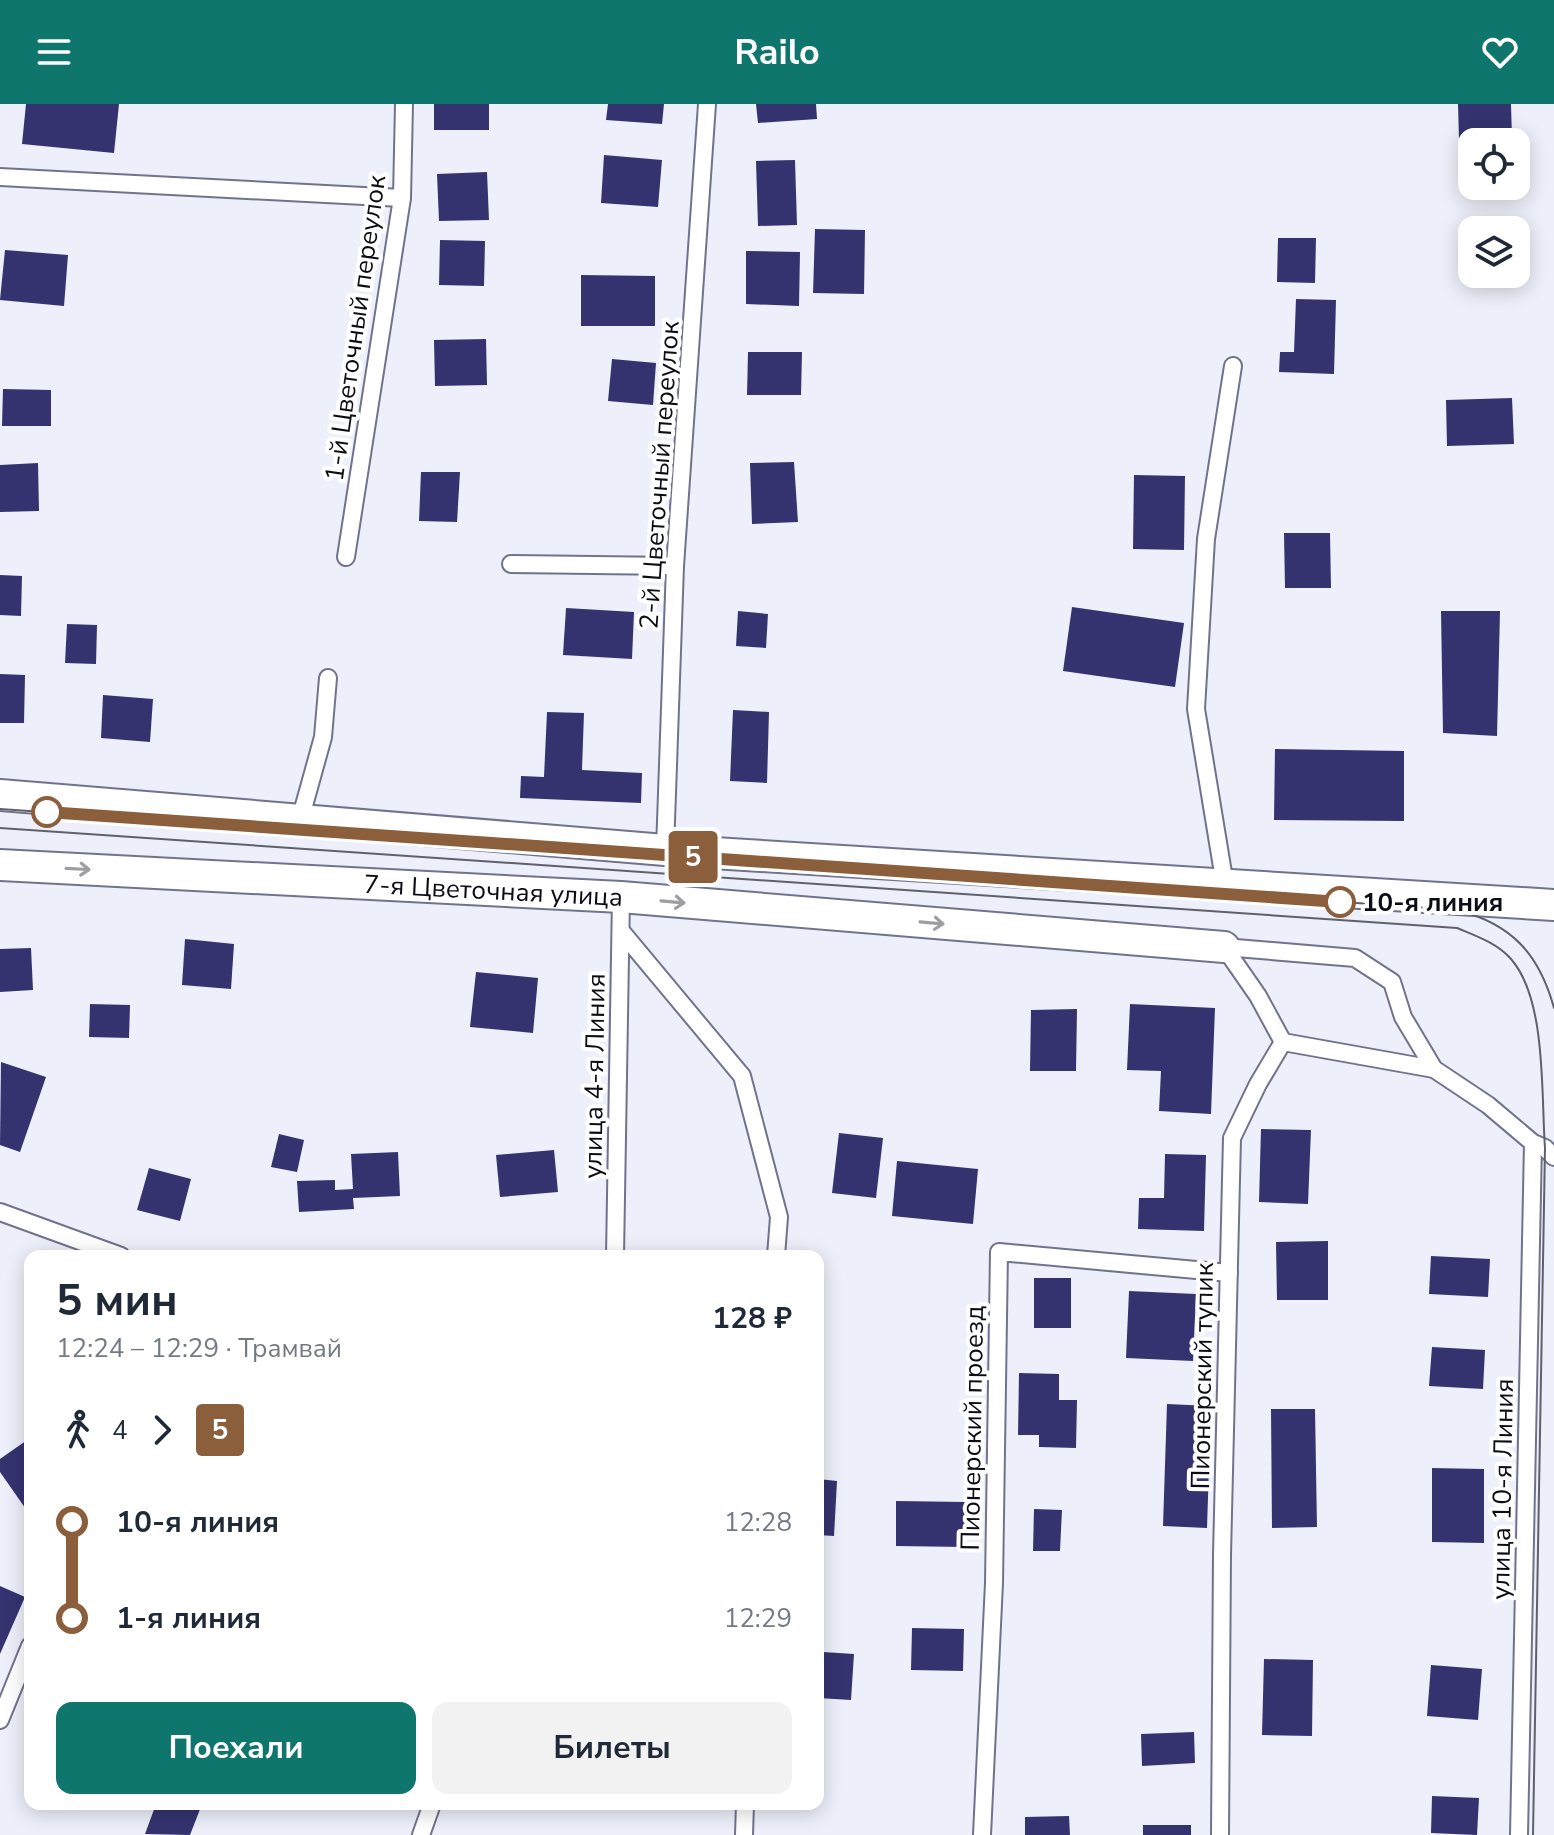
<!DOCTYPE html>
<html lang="ru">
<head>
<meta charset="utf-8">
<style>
  :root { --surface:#fff; --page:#f2f2f3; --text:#1f2937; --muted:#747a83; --accent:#0f766e }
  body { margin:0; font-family:"Nunito Sans",sans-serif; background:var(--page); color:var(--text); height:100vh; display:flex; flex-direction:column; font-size:30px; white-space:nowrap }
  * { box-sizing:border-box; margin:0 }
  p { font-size:26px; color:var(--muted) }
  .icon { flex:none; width:44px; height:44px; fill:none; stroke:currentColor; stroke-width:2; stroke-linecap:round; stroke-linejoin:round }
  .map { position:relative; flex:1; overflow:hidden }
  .details { position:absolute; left:24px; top:1146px; width:800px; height:560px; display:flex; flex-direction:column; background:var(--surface); border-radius:16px; box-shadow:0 4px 20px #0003 }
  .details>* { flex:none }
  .badge { padding:0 16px; border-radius:6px; font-size:28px; line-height:52px }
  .tools { position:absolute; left:1458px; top:24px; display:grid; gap:16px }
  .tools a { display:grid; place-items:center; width:72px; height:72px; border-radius:16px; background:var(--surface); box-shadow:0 4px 20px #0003; font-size:40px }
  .map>.badge { position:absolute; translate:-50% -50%; box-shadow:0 0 0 4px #fff }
  .legs { display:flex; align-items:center; gap:12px; height:88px; padding:0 32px; font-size:26px }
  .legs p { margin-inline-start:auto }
  .head { display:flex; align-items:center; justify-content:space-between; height:136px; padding:0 32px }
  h1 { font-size:44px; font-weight:700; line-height:60px }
  .cta { display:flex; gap:16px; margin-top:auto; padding:16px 32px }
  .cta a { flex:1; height:92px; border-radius:16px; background:var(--accent); color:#fff; font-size:32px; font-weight:700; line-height:92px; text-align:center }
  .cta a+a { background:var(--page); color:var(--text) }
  ul { padding:0 32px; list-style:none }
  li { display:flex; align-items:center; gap:28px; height:96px; font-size:30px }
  li i { display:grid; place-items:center; width:12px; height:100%; margin:0 10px; background:currentColor }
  li i::after { content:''; width:20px; height:20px; margin:-10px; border:6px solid; border-radius:50%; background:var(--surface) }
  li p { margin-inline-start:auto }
  li:first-child i { background:linear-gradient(#0000 50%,currentColor 0) }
  li:last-child i { background:linear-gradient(currentColor 50%,#0000 0) }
  header { display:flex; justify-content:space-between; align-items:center; height:104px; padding:0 32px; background:var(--accent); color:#fff; font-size:36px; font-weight:700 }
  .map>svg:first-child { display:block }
</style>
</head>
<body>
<header><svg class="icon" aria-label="menu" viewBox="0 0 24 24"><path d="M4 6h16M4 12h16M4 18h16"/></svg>Railo<svg class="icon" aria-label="heart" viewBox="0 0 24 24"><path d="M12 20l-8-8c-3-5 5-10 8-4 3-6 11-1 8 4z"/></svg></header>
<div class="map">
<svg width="1554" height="1731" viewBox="0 0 1554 1731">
  <rect width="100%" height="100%" fill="#edeffa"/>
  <g fill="#343370">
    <path d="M 26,0 L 119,0 L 114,49 L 22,40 Z"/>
    <rect x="434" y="0" width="55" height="26"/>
    <path d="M 608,0 L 664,0 L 662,20 L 606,16 Z"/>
    <path d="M 756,0 L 816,0 L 817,15 L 758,19 Z"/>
    <path d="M 1458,0 L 1511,0 L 1512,35 L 1459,36 Z"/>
    <path d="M 604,51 L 662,56 L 658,103 L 601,99 Z"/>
    <path d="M 795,56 L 797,121 L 758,122 L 756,57 Z"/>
    <path d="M 487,68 L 489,116 L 439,117 L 437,70 Z"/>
    <path d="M 815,125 L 865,126 L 864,190 L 813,189 Z"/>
    <path d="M 1278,134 L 1316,134 L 1315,179 L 1277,178 Z"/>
    <path d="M 440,136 L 485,137 L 484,182 L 439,181 Z"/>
    <path d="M 5,146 L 68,151 L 64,202 L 0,196 Z"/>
    <path d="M 746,147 L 800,148 L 799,202 L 746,200 Z"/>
    <path d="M 581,171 L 655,172 L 655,222 L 581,222 Z"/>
    <path d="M 1296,195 L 1336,196 L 1334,270 L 1279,268 L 1280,248 L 1294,248 Z"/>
    <path d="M 486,235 L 487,281 L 435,282 L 434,236 Z"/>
    <path d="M 748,248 L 802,248 L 801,291 L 747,291 Z"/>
    <path d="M 612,255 L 656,259 L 653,301 L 608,297 Z"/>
    <path d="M 3,285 L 51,286 L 51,322 L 2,322 Z"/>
    <path d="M 1512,294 L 1514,340 L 1447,342 L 1446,296 Z"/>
    <path d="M 794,358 L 798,418 L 752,420 L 750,359 Z"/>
    <path d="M 38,359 L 39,407 L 0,408 L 0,361 Z"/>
    <path d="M 421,368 L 460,368 L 457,418 L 419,417 Z"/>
    <path d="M 1134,371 L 1185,372 L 1184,446 L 1133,445 Z"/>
    <path d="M 1284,429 L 1330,429 L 1331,484 L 1285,484 Z"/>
    <path d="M 0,471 L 22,472 L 21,512 L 0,511 Z"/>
    <path d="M 1072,503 L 1184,519 L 1175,583 L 1063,567 Z"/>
    <path d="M 566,504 L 634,508 L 632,555 L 563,551 Z"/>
    <path d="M 738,507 L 768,510 L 766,544 L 736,542 Z"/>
    <path d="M 1441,507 L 1500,507 L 1497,632 L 1443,629 Z"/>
    <path d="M 67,520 L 97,521 L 96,560 L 65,559 Z"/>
    <path d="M 0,570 L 25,571 L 24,619 L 0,619 Z"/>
    <path d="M 103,591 L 153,595 L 150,638 L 101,634 Z"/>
    <path d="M 733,606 L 769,608 L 767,679 L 730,677 Z"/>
    <path d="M 547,608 L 584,609 L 582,666 L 642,669 L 641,699 L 520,694 L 521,672 L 544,673 Z"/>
    <path d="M 1275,645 L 1404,647 L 1404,717 L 1274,716 Z"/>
    <path d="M 185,835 L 234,840 L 231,885 L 182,881 Z"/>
    <path d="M 31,844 L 33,886 L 0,888 L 0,845 Z"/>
    <path d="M 476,868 L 538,874 L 533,929 L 470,923 Z"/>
    <path d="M 90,900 L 130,901 L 129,934 L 89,933 Z"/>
    <path d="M 1130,900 L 1215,904 L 1211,1010 L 1159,1007 L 1161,967 L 1127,966 Z"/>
    <path d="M 1077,905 L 1076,967 L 1030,967 L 1031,906 Z"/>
    <path d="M 1,958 L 46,973 L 20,1048 L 0,1041 Z"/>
    <path d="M 1261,1025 L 1311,1026 L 1308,1100 L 1259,1098 Z"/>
    <path d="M 839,1029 L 883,1034 L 876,1094 L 832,1089 Z"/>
    <path d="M 279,1030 L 304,1036 L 297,1068 L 271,1063 Z"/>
    <path d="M 554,1046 L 558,1088 L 500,1093 L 496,1051 Z"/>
    <path d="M 398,1048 L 400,1092 L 353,1094 L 354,1105 L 299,1108 L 297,1077 L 335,1076 L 335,1086 L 353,1085 L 351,1050 Z"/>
    <path d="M 1165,1050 L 1206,1051 L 1204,1127 L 1138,1125 L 1139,1094 L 1164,1094 Z"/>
    <path d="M 897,1057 L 978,1065 L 973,1120 L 892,1112 Z"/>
    <path d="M 149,1064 L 191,1075 L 180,1117 L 137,1106 Z"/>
    <path d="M 1328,1137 L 1328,1196 L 1277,1196 L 1276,1138 Z"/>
    <path d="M 1431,1152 L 1490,1155 L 1488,1193 L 1429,1190 Z"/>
    <rect x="1034" y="1174" width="37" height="50"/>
    <path d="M 1129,1187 L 1196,1190 L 1193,1257 L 1126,1254 Z"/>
    <path d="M 1432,1243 L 1485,1246 L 1483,1285 L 1429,1282 Z"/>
    <path d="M 1019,1269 L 1059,1270 L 1059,1296 L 1077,1296 L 1076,1344 L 1039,1343 L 1039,1331 L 1018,1331 Z"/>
    <path d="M 1167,1300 L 1211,1302 L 1207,1424 L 1163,1422 Z"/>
    <path d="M 1271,1305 L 1315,1305 L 1317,1423 L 1272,1424 Z"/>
    <path d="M 30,1334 L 30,1411 L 0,1368 L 0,1355 Z"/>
    <path d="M 1432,1364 L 1484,1365 L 1484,1439 L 1432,1438 Z"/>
    <path d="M 818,1375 L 837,1377 L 834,1432 L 818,1431 Z"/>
    <path d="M 896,1397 L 965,1398 L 965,1443 L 896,1442 Z"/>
    <path d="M 1034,1405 L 1062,1406 L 1060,1447 L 1033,1447 Z"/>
    <path d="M 0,1482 L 25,1493 L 0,1550 Z"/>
    <path d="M 912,1524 L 964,1525 L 963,1567 L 911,1566 Z"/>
    <path d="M 818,1527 L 824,1528 L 823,1548 L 854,1550 L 851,1596 L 818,1594 Z"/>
    <path d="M 1264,1555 L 1313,1556 L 1312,1632 L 1262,1631 Z"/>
    <path d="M 1431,1561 L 1482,1565 L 1478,1616 L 1427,1612 Z"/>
    <path d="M 1194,1628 L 1195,1659 L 1142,1662 L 1141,1630 Z"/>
    <path d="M 1432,1692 L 1479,1694 L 1477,1731 L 1431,1729 Z"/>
    <path d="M 156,1700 L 202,1700 L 190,1731 L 145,1730 Z"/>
    <path d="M 1069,1712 L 1070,1731 L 1025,1731 L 1025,1713 Z"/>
    <rect x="1143" y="1721" width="48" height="10"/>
  </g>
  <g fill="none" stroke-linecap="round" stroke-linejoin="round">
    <defs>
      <g id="service">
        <path d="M 0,73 L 402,94"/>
        <path d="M 346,453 L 402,94 L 404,0"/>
        <path d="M 511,460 L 675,462"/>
        <path d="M 300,716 L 323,633 L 328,574"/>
        <path d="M 665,746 L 675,462 L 707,0"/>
        <path d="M 1225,781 L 1196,605 L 1206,435 L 1233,262"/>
        <path d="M 621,827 L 742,972 L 779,1113 L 776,1152"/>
        <path d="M 1224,843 L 1355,854 L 1392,878 L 1403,913 L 1434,965 L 1488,1001 L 1533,1039 L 1545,1044 L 1554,1053"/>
        <path d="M 1283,938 L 1434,965"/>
        <path d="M 0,1108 L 121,1152"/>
        <path d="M 615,1152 L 621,793"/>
        <path d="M 0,1616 L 30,1542"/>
        <path d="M 421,1731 L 432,1700"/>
        <path d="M 744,1731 L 745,1700"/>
        <path d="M 982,1731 L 994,1479 L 999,1148 L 1229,1169"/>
        <path d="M 1220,1731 L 1222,1451 L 1232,1034 L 1258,980 L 1283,938 L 1258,892 L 1224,843"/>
        <path d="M 1519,1731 L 1533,1039"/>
      </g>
      <g id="minor">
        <path d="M 0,691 L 665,746 L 1554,801"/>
        <path id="s1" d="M 0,761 L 621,793 L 1224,843"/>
      </g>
    </defs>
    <use href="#service" stroke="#71738d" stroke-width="20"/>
    <use href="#minor" stroke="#71738d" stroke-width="34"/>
    <use href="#service" stroke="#fff" stroke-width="16"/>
    <use href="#minor" stroke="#fff" stroke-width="30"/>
    <g stroke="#5f606a" stroke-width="2">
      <path d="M 0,705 L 1457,806 C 1512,820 1539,850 1554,904"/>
      <path d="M 0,724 L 1457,824 C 1476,832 1497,839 1511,855 C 1547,896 1541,992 1545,1044 L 1533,1731"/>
    </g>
  </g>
  <defs><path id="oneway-shaft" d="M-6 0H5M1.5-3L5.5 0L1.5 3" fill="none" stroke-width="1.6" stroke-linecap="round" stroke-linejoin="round" transform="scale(2)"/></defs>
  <g stroke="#9e9ea2">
    <use href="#oneway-shaft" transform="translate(78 765) rotate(3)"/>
    <use href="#oneway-shaft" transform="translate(673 798) rotate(5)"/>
    <use href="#oneway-shaft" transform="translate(932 819) rotate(5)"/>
  </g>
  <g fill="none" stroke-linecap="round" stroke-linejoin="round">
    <defs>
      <path id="line-1" d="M 47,708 L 1340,798"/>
    </defs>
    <use href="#line-1" stroke="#fff" stroke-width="18"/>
    <use href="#line-1" stroke="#8b5e3c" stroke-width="12"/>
  </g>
  <g fill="#fff" stroke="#8b5e3c" stroke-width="4">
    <circle cx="47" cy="708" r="14"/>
    <circle cx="1340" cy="798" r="14"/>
  </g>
  <g text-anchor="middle" stroke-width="8" stroke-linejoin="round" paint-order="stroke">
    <g font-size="26" fill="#0c0c16" stroke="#fff">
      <text transform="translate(355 224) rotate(-82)" y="9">1-й Цветочный переулок</text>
      <text transform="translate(659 371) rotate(-86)" y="9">2-й Цветочный переулок</text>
      <text dy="9" stroke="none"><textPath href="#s1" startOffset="494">7-я Цветочная улица</textPath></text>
      <text transform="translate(594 972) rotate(-89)" y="9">улица 4-я Линия</text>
      <text transform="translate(1202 1272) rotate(-89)" y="9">Пионерский тупик</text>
      <text transform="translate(972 1324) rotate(-89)" y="9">Пионерский проезд</text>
      <text transform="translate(1502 1385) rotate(-89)" y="9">улица 10-я Линия</text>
    </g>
    <g font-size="26" font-weight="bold" fill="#0c0c16" stroke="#fff" text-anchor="start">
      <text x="1362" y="807">10-я линия</text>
    </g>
  </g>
</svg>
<div class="tools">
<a><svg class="icon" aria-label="locate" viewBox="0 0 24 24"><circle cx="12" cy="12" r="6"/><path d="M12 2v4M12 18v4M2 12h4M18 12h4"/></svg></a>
<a><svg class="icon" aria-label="layers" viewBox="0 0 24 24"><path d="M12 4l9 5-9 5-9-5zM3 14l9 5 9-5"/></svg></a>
</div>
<b class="badge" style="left:693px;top:753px;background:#8b5e3c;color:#fff">5</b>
<section class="details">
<div class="head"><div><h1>5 мин</h1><p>12:24 – 12:29 · Трамвай</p></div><b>128 ₽</b></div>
<div class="legs"><svg class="icon" aria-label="walk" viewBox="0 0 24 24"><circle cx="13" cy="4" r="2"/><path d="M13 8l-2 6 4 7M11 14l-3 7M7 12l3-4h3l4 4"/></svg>4<svg class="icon" aria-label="forward" viewBox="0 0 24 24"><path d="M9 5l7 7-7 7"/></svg><b class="badge" style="background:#8b5e3c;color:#fff">5</b></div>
<ul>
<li><i style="color:#8b5e3c"></i><b>10-я линия</b><p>12:28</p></li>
<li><i style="color:#8b5e3c"></i><b>1-я линия</b><p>12:29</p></li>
</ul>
<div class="cta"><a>Поехали</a><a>Билеты</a></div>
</section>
</div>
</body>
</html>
